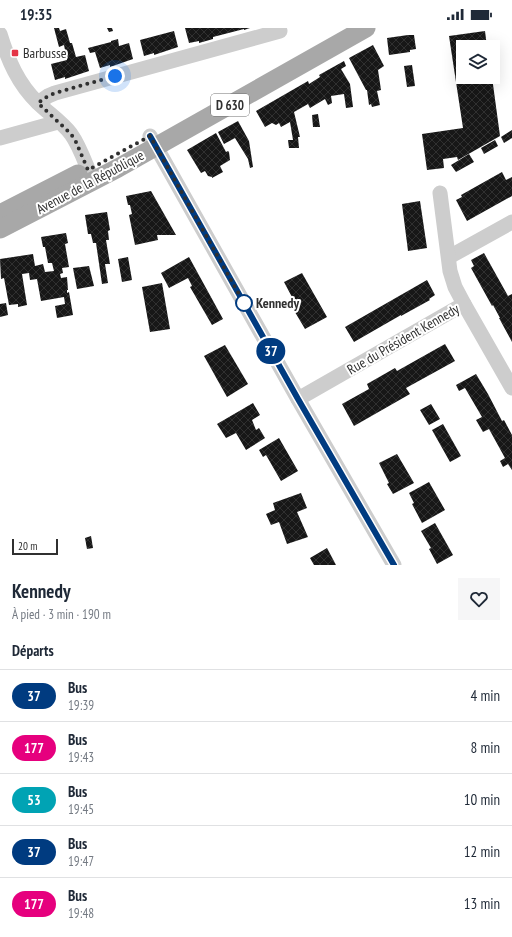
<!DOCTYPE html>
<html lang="fr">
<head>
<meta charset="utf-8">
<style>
  :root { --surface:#fff; --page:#f6f6f7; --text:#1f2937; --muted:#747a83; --line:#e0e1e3 }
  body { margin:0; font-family:"PT Sans Narrow",sans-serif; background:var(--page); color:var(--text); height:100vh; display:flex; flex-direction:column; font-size:15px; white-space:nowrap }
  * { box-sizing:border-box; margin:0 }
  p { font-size:13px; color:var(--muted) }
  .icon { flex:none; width:22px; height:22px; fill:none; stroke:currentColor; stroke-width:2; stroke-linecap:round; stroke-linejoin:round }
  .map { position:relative; height:537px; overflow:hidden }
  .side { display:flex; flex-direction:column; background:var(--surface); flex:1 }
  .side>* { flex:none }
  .badge { padding:0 8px; border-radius:13px; font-size:14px; line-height:26px }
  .fabs { position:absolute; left:456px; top:12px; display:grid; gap:8px }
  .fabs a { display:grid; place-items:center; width:44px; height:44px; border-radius:0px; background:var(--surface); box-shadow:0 4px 16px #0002; font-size:20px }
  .scale { position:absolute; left:12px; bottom:10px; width:46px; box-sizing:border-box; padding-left:4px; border:2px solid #303030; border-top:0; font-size:11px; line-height:14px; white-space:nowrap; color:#303030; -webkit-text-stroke:3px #fff; paint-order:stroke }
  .you { position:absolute; width:20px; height:20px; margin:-10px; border:3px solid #fff; border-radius:50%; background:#1a73e8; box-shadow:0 0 0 6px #1a73e833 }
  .map>.badge { position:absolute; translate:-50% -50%; box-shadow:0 0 0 2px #fff }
  h2 { padding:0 12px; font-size:15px; line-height:36px }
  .round { display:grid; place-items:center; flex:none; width:42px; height:42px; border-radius:0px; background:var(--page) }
  .head { display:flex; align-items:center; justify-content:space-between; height:68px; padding:0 12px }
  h1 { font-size:19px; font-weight:700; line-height:30px }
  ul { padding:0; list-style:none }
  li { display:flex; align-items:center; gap:12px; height:52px; padding:0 12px; border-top:1px solid var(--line) }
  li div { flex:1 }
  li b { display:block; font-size:15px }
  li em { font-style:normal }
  li .badge { min-width:44px; font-weight:700; text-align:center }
  .status { display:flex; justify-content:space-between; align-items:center; height:28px; padding:0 20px; background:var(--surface); direction:ltr }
  .status svg { height:11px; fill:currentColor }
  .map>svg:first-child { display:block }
</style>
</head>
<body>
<div class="status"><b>19:35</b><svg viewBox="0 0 49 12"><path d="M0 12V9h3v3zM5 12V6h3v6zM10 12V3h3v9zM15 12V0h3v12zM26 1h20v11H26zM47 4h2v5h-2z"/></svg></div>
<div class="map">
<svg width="512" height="537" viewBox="0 0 512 537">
  <defs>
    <pattern id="building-cross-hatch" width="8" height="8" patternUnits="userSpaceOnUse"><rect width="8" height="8" fill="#171717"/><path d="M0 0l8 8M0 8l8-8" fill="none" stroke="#303030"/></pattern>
  </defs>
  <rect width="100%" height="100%" fill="#fff"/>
  <g fill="url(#building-cross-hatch)">
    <path d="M 54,0 L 59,0 L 60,3 L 66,1 L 70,15 L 72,15 L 76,29 L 85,27 L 89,43 L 65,51 L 65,49 L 55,52 L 51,36 L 67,32 L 64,17 L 59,19 Z"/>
    <path d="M 107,0 L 112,0 L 113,3 L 109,4 Z"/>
    <path d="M 185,0 L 250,0 L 244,2 L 244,1 L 213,9 L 213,11 L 199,15 L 199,13 L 189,15 Z"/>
    <path d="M 174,3 L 178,19 L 154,27 L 154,25 L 144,28 L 140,12 Z"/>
    <path d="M 485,3 L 487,19 L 463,19 L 463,49 L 492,49 L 500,108 L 458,132 L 457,129 L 443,131 L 444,140 L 427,142 L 422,106 L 463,100 L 449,8 Z"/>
    <path d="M 408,7 L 414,7 L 416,21 L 410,22 L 410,24 L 389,27 L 387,10 Z"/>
    <path d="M 118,11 L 119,18 L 129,15 L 133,31 L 110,39 L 110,37 L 100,40 L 95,24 L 90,25 L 88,20 L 111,14 L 111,13 Z"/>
    <path d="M 373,17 L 384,38 L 378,42 L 381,62 L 377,63 L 380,77 L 372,79 L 371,76 L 369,77 L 367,62 L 366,62 L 349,30 Z"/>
    <path d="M 344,33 L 346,38 L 341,41 L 350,56 L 353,79 L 346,80 L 344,66 L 331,68 L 332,75 L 328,77 L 325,71 L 310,80 L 308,76 L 294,84 L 300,109 L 298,109 L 299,120 L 289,120 L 288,112 L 293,112 L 290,94 L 281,99 L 279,95 L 276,97 L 272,95 L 265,99 L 256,83 L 308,53 L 309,56 L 320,49 L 319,47 Z"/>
    <path d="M 412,37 L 415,58 L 407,59 L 404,38 Z"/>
    <path d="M 318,86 L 320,99 L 313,99 L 312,87 Z"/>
    <path d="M 238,93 L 249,113 L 253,139 L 250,140 L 248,131 L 235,110 L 224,116 L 218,104 Z"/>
    <path d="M 512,102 L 512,110 L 504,115 L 501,109 Z"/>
    <path d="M 216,105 L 226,124 L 228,123 L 229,124 L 230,132 L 220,138 L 223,144 L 212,150 L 212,149 L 208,148 L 205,143 L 201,145 L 187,122 Z"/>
    <path d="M 495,112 L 498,118 L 484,126 L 481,120 Z"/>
    <path d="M 469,126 L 474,134 L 456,144 L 451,137 Z"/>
    <path d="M 502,144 L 506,152 L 512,149 L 512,168 L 467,193 L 456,172 L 462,169 L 461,167 Z"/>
    <path d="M 151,163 L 176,207 L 157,207 L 158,212 L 135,217 L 129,187 L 132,186 L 130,177 L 128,177 L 126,168 Z"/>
    <path d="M 420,173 L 427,220 L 408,223 L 402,176 Z"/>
    <path d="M 107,184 L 110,202 L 108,203 L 109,212 L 106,212 L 110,236 L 105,236 L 108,255 L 102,256 L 96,215 L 93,215 L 91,206 L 88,206 L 85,187 Z"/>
    <path d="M 66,205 L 68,215 L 65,216 L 69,239 L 62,240 L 63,245 L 60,246 L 61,250 L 67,249 L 68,262 L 67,262 L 67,265 L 69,264 L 73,287 L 57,290 L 55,278 L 65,276 L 64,269 L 41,273 L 37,251 L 30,252 L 29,245 L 22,246 L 27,277 L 18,279 L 18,276 L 9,277 L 4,250 L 1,251 L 0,231 L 33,226 L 35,238 L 43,236 L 45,244 L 54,243 L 52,235 L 48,235 L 45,219 L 43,219 L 41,209 Z"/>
    <path d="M 484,225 L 508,268 L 512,266 L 512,314 L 499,290 L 500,290 L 493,277 L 492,278 L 471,240 L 474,238 L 471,232 Z"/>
    <path d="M 128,229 L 132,252 L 122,254 L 118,231 Z"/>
    <path d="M 189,229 L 223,291 L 212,297 L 190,259 L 192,258 L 188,250 L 169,260 L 161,245 Z"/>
    <path d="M 89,238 L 94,258 L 77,261 L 73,240 Z"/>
    <path d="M 302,245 L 327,289 L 305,301 L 289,274 L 293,271 L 284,254 Z"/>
    <path d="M 427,252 L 435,267 L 429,271 L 430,272 L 401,288 L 401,287 L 354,314 L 345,299 Z"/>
    <path d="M 162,255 L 170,301 L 150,304 L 142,259 Z"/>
    <path d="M 6,275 L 8,287 L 0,289 L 0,276 Z"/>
    <path d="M 445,316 L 455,333 L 406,360 L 410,366 L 354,398 L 342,376 L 369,361 L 367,356 L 395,340 L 397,343 Z"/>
    <path d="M 225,317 L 248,356 L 227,369 L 204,328 Z"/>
    <path d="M 476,346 L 488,366 L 502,393 L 504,392 L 512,407 L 512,442 L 508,436 L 503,439 L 500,433 L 505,430 L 489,401 L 483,404 L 476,392 L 482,389 L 465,360 L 459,363 L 456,357 Z"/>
    <path d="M 253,375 L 260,387 L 252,392 L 256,402 L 259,400 L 265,410 L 246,422 L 236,405 L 226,410 L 217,396 Z"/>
    <path d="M 431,376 L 440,391 L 429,397 L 420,382 Z"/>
    <path d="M 443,396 L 461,428 L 450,434 L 432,402 Z"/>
    <path d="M 279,410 L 298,443 L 281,453 L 266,427 L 263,429 L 259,422 Z"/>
    <path d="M 397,426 L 414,455 L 393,466 L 387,456 L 389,455 L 379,435 Z"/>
    <path d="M 429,454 L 445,482 L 422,495 L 412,476 L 414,475 L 409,465 Z"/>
    <path d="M 301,465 L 307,480 L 297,484 L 308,509 L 287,516 L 279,494 L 271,497 L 266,486 L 275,482 L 273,475 Z"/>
    <path d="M 435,495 L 453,527 L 437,536 L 429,521 L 431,520 L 421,503 Z"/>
    <path d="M 91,508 L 93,520 L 87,521 L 85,510 Z"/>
    <path d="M 327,520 L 336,537 L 314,537 L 310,530 Z"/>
  </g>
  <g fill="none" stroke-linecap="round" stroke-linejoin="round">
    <g stroke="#cdcdcd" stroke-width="15">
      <path d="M 0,6 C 8,32 18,56 38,75 C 48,85 62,94 71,106 C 81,120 86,138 93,153"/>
      <path d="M 38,75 L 48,68 L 55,65 L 280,3"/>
      <path d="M 150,108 L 298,371 L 394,537"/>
      <path d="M 0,110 L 58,94"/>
      <path d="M 449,229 L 512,194"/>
      <path d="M 464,276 L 512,360"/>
      <path d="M 298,371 L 464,276 L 455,259 L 450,243 L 440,165"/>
    </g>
    <g stroke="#a8a8a8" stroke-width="19">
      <path d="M 0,186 L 78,146"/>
      <path d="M 0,201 L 118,140 L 366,0"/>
    </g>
  </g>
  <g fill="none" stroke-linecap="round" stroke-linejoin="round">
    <defs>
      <path id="line" d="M 150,108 L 298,371 L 394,537"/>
    </defs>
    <use href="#line" stroke="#fff" stroke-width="9"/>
    <use href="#line" stroke="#003b80" stroke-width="6"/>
    <path stroke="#303030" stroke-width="4" stroke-dasharray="0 7.2" d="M 115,48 L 55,65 L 48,68 L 38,75 L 71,106 L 76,114 L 88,142 L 150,108 L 244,275"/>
  </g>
  <rect fill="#e43446" stroke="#fff" stroke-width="1.5" x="11" y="21" width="8" height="8" rx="2"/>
  <circle fill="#fff" stroke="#003b80" stroke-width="2" cx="244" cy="275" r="8"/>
  <g text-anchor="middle" stroke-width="4" stroke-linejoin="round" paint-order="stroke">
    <rect fill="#fff" stroke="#6e6e6e" stroke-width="1" x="211" y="66" width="38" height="22" rx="3"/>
    <g font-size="13" font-weight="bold" fill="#303030">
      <text x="230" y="82">D 630</text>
    </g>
    <g font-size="14" fill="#303030" stroke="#fff" text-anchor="start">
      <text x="23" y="30">Barbusse</text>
    </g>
    <g font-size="14" fill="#303030" stroke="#fff">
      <text transform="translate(90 154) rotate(-28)" y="5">Avenue de la République</text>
      <text transform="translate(403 311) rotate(-30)" y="5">Rue du Président Kennedy</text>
    </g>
    <g font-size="14" font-weight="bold" fill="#303030" stroke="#fff" text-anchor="start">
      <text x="256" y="280">Kennedy</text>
    </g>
  </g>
</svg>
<div class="fabs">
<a><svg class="icon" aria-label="layers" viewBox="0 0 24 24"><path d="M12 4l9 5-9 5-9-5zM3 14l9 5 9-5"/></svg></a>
</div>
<div class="scale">20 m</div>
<div class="you" style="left:115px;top:48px"></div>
<b class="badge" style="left:271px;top:323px;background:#003b80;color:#fff">37</b>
</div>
<section class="side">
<div class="head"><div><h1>Kennedy</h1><p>À pied · 3 min · 190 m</p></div><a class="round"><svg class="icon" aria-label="heart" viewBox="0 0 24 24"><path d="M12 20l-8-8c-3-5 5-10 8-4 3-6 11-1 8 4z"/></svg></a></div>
<h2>Départs</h2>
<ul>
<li><span class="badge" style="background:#003b80;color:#fff">37</span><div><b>Bus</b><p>19:39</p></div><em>4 min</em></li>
<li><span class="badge" style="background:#e6007e;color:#fff">177</span><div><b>Bus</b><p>19:43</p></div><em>8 min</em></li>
<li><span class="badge" style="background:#00a3b4;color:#fff">53</span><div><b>Bus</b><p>19:45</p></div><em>10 min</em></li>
<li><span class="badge" style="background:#003b80;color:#fff">37</span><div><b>Bus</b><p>19:47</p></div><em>12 min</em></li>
<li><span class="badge" style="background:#e6007e;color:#fff">177</span><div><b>Bus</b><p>19:48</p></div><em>13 min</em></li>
</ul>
</section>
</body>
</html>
